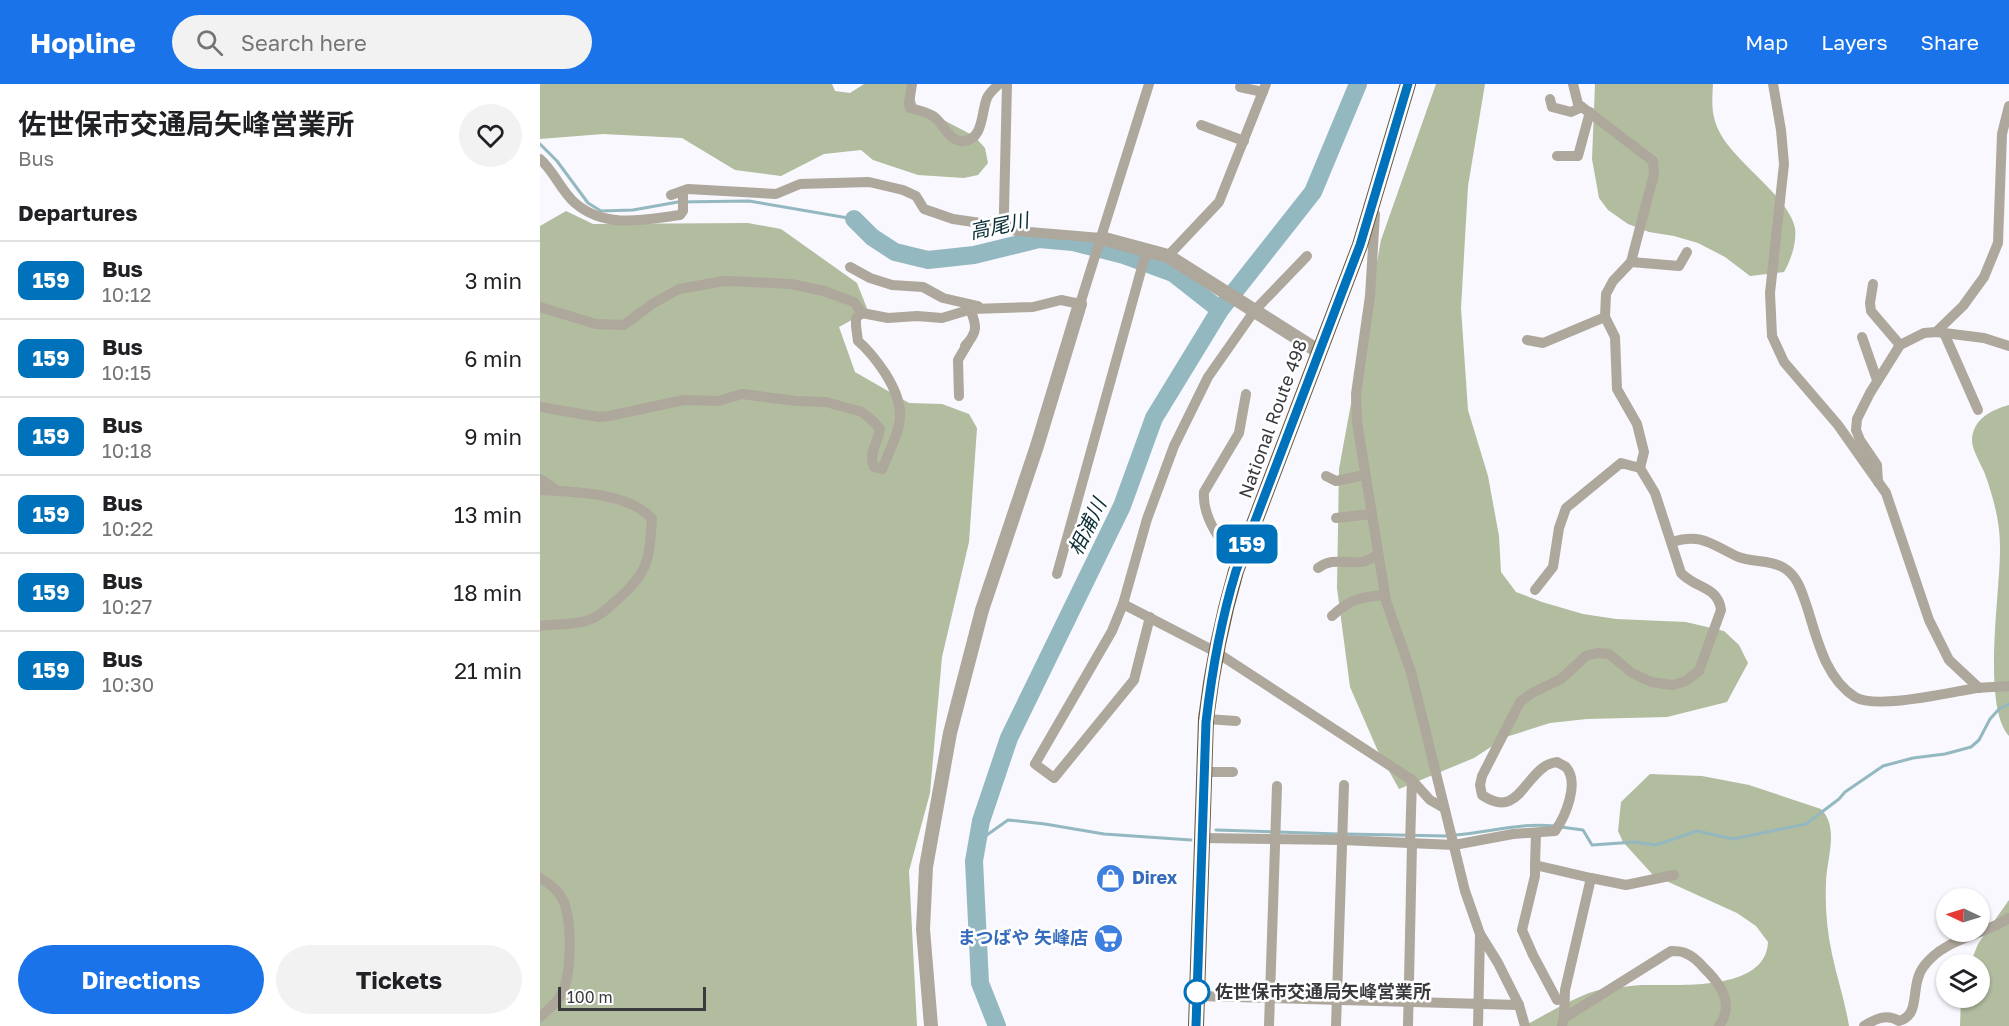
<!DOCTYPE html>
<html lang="en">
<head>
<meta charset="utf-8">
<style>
  :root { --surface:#fff; --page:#f2f2f2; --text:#202124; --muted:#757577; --line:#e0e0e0; --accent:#1a73e8 }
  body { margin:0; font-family:"Golos Text","Noto Sans JP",sans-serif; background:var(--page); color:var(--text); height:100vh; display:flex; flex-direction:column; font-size:22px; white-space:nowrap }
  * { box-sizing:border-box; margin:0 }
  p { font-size:20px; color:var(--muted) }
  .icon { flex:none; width:33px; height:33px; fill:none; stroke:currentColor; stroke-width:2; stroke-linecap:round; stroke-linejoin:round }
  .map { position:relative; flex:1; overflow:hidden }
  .drawer { display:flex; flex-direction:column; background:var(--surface); width:540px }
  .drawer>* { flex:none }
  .badge { padding:0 12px; border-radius:9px; font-size:21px; line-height:39px }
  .needle { width:39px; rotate:274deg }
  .tools { position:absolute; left:1396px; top:804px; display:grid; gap:12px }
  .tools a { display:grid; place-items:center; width:54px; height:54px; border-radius:50%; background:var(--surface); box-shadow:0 2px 4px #0004; font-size:30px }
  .scale { position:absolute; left:18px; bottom:15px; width:148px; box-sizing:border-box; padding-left:6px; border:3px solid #3a393d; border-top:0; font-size:16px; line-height:21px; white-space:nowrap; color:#3a393d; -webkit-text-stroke:4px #fff; paint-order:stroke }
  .map>.badge { position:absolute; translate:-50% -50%; box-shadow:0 0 0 3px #fff }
  h2 { padding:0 18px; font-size:22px; line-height:54px }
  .round { display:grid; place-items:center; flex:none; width:63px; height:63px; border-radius:32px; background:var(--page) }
  .headline { display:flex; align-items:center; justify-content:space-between; height:102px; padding:0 18px }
  h1 { font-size:28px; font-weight:700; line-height:45px }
  .cta { display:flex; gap:12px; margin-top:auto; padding:12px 18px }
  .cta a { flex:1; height:69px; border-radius:36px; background:var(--accent); color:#fff; font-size:24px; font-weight:700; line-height:69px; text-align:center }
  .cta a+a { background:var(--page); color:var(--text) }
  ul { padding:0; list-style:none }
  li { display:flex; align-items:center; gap:18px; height:78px; padding:0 18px; border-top:2px solid var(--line) }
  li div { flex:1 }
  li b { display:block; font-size:22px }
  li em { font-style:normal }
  li .badge { min-width:66px; font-weight:700; text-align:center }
  header { display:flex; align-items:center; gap:36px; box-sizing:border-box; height:84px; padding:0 30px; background:var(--accent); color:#fff }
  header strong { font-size:28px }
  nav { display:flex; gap:33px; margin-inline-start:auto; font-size:21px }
  .search { width:420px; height:54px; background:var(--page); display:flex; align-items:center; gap:15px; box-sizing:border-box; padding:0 21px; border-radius:33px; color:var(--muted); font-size:22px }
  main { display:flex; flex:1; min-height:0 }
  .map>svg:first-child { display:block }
</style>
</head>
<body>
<header>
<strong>Hopline</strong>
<div class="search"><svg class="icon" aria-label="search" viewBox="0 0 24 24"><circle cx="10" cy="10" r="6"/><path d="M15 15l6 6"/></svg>Search here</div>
<nav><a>Map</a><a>Layers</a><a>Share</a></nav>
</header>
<main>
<section class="drawer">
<div class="headline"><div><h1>佐世保市交通局矢峰営業所</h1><p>Bus</p></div><a class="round"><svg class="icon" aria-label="heart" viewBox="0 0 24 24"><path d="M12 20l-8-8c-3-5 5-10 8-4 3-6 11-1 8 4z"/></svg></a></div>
<h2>Departures</h2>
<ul>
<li><span class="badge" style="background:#0072bc;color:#fff">159</span><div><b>Bus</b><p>10:12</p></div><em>3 min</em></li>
<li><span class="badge" style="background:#0072bc;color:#fff">159</span><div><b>Bus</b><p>10:15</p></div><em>6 min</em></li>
<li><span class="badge" style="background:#0072bc;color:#fff">159</span><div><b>Bus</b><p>10:18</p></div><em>9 min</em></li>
<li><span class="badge" style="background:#0072bc;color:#fff">159</span><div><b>Bus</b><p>10:22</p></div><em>13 min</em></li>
<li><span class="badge" style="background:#0072bc;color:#fff">159</span><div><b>Bus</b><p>10:27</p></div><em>18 min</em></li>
<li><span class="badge" style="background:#0072bc;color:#fff">159</span><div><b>Bus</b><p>10:30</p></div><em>21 min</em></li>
</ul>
<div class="cta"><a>Directions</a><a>Tickets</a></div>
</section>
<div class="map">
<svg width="1469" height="942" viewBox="0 0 1469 942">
  <rect width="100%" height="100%" fill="#f8f8fe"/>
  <g fill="#b2bc9f">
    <path d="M 0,0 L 292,0 L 295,7 L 310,9 L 324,0 L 369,0 L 377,22 L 434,52 L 445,64 L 448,79 L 438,91 L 424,94 L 378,91 L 333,76 L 321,66 L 284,70 L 241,92 L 195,86 L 142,54 L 63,50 L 0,55 Z"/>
    <path d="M 896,0 L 945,0 L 928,102 L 921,224 L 928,326 L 948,392 L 959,452 L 961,488 L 976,508 L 1002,518 L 1043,530 L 1076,535 L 1146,538 L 1184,547 L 1199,561 L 1208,579 L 1187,618 L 1127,633 L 1047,635 L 1010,639 L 966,653 L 934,674 L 859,705 L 837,665 L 810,603 L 797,504 L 799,385 L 841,156 Z"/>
    <path d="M 1055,0 L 1173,0 C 1172,16 1171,30 1178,45 C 1192,77 1248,111 1255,144 C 1257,158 1251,176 1244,188 L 1210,192 L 1185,173 L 1158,159 L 1134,152 L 1109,148 L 1088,140 L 1068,126 L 1059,114 L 1052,75 Z"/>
    <path d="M 26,127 L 53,140 L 208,139 L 241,145 L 317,199 L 328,227 L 299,243 L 315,288 L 369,319 L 402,320 L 429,330 L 437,344 L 429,458 L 402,573 L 390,709 L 369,787 L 377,942 L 0,942 L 0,142 Z"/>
    <path d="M 1469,321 L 1469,652 C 1441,621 1461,505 1460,462 C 1460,437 1453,413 1445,390 C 1441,380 1432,366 1432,356 C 1433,335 1451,326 1469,321 Z"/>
    <path d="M 1110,690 L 1162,692 L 1209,701 L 1281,725 C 1300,744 1286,776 1286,800 C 1285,823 1287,847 1292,870 C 1297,894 1305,917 1309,942 L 984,942 C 1003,932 1040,910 1059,906 C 1073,904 1087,902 1101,901 C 1135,900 1226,909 1228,858 L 1216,842 L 1197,829 L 1113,791 L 1083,758 L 1078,747 L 1081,718 Z"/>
    <path d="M 1469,816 L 1469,942 L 1420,942 L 1421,914 L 1440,914 L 1440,880 L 1430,880 L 1438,860 Z"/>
  </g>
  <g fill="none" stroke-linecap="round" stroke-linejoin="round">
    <g stroke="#94b8c0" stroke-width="3">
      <path d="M 0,60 L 17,77 L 48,119 L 61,127 L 93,126 L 138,118 L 209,117 L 314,135"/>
      <path d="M 1021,743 L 1043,746 L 1052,761 L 1095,758 L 1116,761 L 1157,747 L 1193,755 L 1266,740 L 1299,715 L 1305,708 L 1343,682 L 1373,674 L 1405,670 L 1431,663 L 1439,656 L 1450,635 L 1459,625 L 1469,620"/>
      <path d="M 676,746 L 799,750"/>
      <path d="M 806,750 L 907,752"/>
      <path d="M 914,751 C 947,749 981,738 1014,742"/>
      <path d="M 437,758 L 468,736 L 505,740 L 564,750 L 651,756"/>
    </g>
    <g stroke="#94b8c0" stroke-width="18">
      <path d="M 314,135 L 332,153 L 355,168 L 388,176 L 434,171 L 499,155 L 533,158 L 584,171 L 633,189 L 680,226"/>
      <path d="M 457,942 L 440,899 L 434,777 L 441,737 L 469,654 L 582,422 L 614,334 L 680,226 L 773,108 L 818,0"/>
    </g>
    <g stroke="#aea79b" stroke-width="10">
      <path d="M 372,0 L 369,19 L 370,24 C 378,26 387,28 393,32 C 404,39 409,59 424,57 C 444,55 441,28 447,14 C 449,9 455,4 459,0"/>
      <path d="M 467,0 L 464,126 C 464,137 465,145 477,147 L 561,154"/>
      <path d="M 1033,0 L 1038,20 L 1113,77 L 1114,90 L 1091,178 L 1073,197 L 1066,210 L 1065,233 L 1075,253 L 1077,305 L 1097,340 L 1104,368 L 1100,384"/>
      <path d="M 1233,0 L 1241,46 L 1244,80 L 1230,209 L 1232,252 L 1244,278 L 1298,341 L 1346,409 L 1389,536 L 1409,576 L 1439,604"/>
      <path d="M 700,3 L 723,8"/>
      <path d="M 1010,15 L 1012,23 L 1031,28 L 1042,23"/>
      <path d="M 661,41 L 704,57"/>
      <path d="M 1017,72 L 1038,72 L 1050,28"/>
      <path d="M 0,75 C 14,87 21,107 35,119 C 65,145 104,136 140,131 L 143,127 L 143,108"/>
      <path d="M 131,111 L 148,105 L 236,110 L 260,100 L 329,98 L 363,106 L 376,112 L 384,125 L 413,135 L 468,143"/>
      <path d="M 835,130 L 830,212 L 816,310 L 817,338 L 846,517 L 871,588 L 925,807 L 940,850 L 958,879 L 979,921 L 985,942"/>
      <path d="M 628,172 L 679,118 L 726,0"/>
      <path d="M 1091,178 L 1139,182 L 1147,168"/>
      <path d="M 310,183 L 330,194 L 352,201 L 383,203 L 403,214 L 438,222"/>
      <path d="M 1333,200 L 1330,219 L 1331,227 L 1360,261"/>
      <path d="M 0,223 L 56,240 L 84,241 L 112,220 L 139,205 L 184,197 L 211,198 L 251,200 L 284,207 L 314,218 L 322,229 L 348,234 L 377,232 L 402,234 L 432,225 L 493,223 L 521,216 L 540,220 L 609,0"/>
      <path d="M 1396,248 L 1423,222 L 1444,193 L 1458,159 L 1462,50 L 1469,22"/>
      <path d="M 1404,249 L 1438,326"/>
      <path d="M 1322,253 L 1337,296"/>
      <path d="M 987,256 L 1003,259 L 1065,233"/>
      <path d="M 425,262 C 438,248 437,242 430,225"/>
      <path d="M 419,312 L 418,276 L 428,259"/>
      <path d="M 0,323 L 59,333 L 69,332 L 144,316 L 178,317 L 202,310 L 256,317 L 286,318 L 322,328 L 333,337 L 340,345 C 338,359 328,369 334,383 L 342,385 C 359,344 371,330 345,289 C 337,277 330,267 318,257 L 316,242 L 316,234 L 322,229"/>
      <path d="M 786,392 L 796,397 L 825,391"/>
      <path d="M 0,395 L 18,407"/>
      <path d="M 1338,398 L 1337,381 L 1320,356 L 1316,346 L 1317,335 L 1330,309 L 1360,261 L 1384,249 L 1396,248 L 1444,254 L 1469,262"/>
      <path d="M 0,406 C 33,408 89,408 112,435 C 109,476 109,488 77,516 C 67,525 59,533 46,537 C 32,541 15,540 0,542"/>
      <path d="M 796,434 L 832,430"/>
      <path d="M 1132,458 C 1161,449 1171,460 1196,472 C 1211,479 1230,475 1244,484 C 1258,492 1262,509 1267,523 C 1277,554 1285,594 1315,613 C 1337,626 1411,608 1437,604 C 1448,603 1458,603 1469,602"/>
      <path d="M 700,478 C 682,462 662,433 664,408 L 699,349 L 706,310"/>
      <path d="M 778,484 C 792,473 805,480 821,478 C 827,478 833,473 838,470"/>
      <path d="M 517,490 L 607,165"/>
      <path d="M 583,520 L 676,568 L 872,696 L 890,716 L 904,724"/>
      <path d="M 792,532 C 810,515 820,513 845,511"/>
      <path d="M 610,533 L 594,596 L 514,694 L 495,680 L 572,547 L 583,520 L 607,435 L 634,362 L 668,293 L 715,226 L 767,172"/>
      <path d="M 666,635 L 696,637"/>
      <path d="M 664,688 L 693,688"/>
      <path d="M 996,749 L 995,781 L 1051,794"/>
      <path d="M 663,754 L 802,756 L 914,761 L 973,750 L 1015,747 C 1025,733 1040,699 1026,683 C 1023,681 1020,680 1017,678 C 1013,679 1007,680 1004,683 C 982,698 976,734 942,711 L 940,701 L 942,692 L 980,618 L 992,609 L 1021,595 L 1046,572 L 1057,569 L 1069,570 L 1092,589 L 1111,598 L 1132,601 L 1146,597 L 1159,587 L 1181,526 C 1178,502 1156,505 1141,489 L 1115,409 L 1100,384 L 1081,379 L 1026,424 L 1019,444 L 1013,483 L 995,506"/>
      <path d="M 870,760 L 872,696"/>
      <path d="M 995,781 L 995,792 L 982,846 L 993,871 L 1017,916"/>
      <path d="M 0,794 C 9,799 18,806 23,816 C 32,836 32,889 22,909 C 18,918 8,926 0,933"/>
      <path d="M 657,912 L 979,921"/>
      <path d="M 1024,934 L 1025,906 L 1051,794 L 1086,801 L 1134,791"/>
      <path d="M 729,942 L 737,702"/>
      <path d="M 796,942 L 804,701"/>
      <path d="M 868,942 L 872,760"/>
      <path d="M 938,942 L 940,850"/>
      <path d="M 1022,942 L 1024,934 L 1131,867 C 1136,867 1141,867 1145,869 C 1153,872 1159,878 1164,884 C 1181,900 1195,920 1179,942"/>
      <path d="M 1324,942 C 1335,935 1347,929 1359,937 C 1382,931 1369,901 1384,882 C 1405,854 1442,852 1469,834"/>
    </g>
    <g stroke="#aea79b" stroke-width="14">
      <path d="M 561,154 L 628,172 L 778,267"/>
      <path d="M 391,942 L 383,845 L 386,783 L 410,649 L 442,526 L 497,362 L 540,220"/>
    </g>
    <path stroke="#665842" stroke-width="16" d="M 656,942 L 666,635 C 672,585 682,535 696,487 L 820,161 L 868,0"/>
  </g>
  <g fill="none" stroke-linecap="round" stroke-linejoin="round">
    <defs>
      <path id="line" d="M 656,942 L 666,638 C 672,586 681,536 696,487 L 820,161 L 868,0"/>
    </defs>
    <use href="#line" stroke="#fff" stroke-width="14"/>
    <use href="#line" stroke="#0072bc" stroke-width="9"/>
  </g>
  <defs>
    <symbol id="shop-disc" viewBox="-11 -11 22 22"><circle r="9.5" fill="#3f7fe0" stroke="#fff"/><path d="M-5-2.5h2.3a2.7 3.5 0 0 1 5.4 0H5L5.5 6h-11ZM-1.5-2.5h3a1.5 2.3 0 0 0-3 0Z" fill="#fff"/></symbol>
    <symbol id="supermarket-disc" viewBox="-11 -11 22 22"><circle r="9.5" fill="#3f7fe0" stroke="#fff"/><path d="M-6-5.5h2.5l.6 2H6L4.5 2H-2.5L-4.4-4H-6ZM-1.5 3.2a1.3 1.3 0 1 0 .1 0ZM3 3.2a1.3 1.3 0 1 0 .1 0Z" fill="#fff"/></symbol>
  </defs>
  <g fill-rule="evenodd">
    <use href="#shop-disc" x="554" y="778" width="33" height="33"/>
    <use href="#supermarket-disc" x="552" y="838" width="33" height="33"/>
  </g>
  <circle fill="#fff" stroke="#0072bc" stroke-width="3" cx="657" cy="908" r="12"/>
  <g text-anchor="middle" stroke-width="5" stroke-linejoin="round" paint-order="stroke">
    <g font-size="18" fill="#3a393d" stroke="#fff">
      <text transform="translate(733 335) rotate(-70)" y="6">National Route 498</text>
    </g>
    <g font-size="18" font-weight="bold" fill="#366cbe" stroke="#fff" text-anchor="start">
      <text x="592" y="800">Direx</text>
      <text x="548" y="860" text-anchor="end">まつばや 矢峰店</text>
    </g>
    <g font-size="18" font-weight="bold" fill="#3a393d" stroke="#fff" text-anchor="start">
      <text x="675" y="914">佐世保市交通局矢峰営業所</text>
    </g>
    <g font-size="20" font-style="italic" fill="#0a2f36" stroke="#fff">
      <text transform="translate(459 142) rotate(-12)" y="7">高尾川</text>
      <text transform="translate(547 443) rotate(-64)" y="7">相浦川</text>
    </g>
  </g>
</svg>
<div class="tools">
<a><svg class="needle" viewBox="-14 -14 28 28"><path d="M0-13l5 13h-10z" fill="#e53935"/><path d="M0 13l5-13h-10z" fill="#757577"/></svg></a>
<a><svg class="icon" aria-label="layers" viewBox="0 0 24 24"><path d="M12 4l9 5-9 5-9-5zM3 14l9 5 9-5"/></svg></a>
</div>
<div class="scale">100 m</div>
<b class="badge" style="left:707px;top:460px;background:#0072bc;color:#fff">159</b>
</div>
</main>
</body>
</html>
